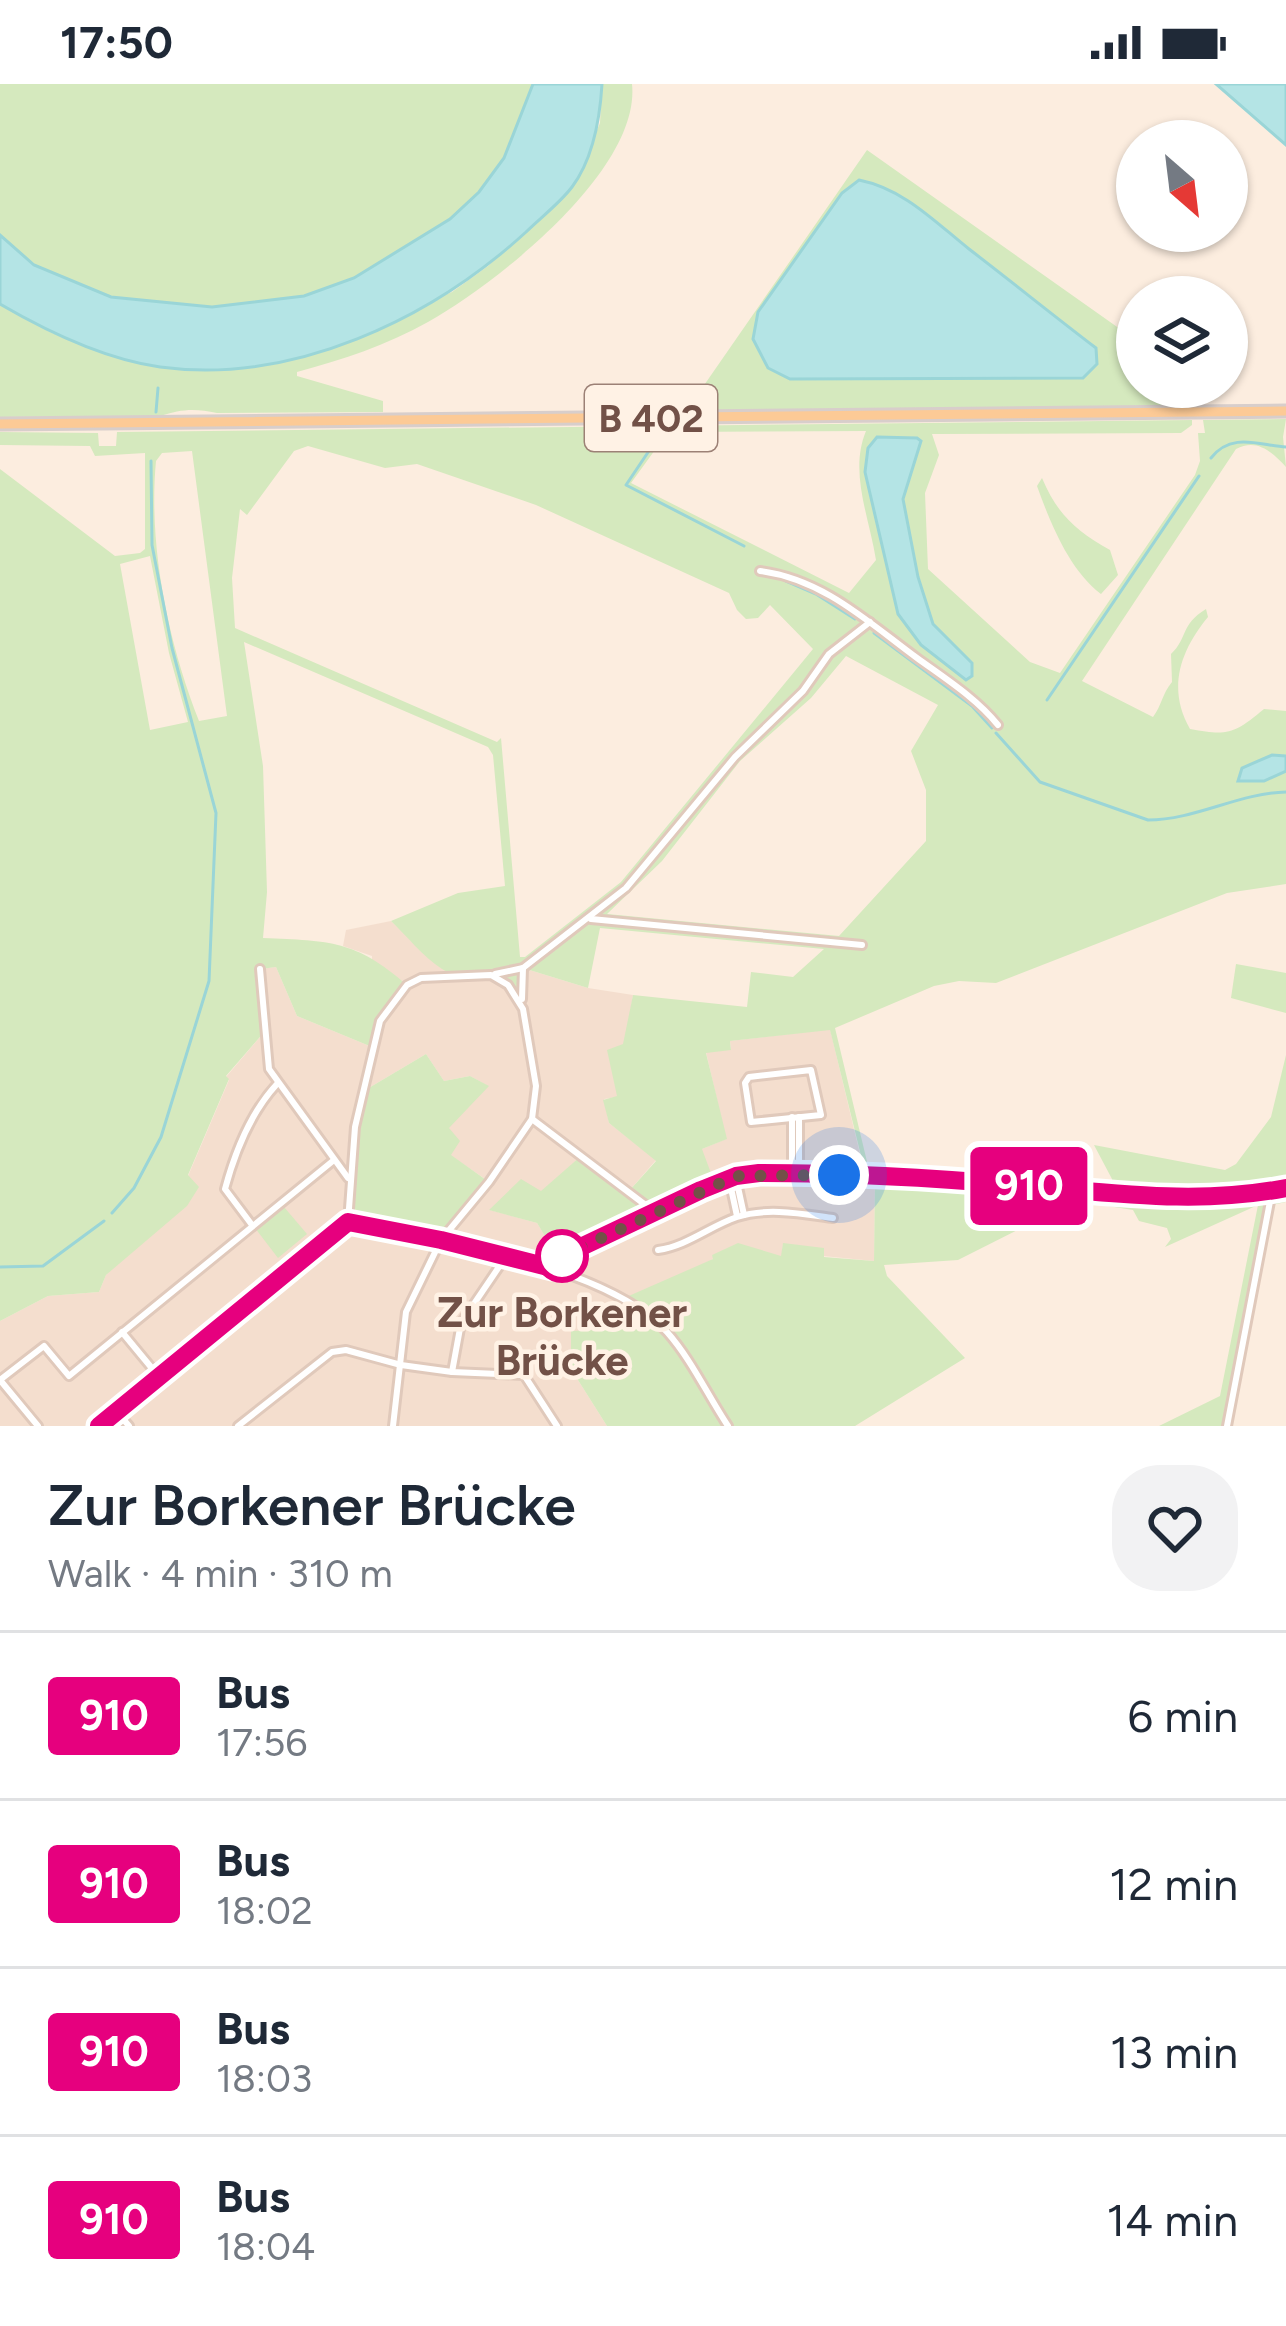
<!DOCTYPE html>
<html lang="en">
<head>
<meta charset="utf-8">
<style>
  :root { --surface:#fff; --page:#f2f2f3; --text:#1f2937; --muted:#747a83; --line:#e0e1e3 }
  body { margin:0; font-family:Figtree,sans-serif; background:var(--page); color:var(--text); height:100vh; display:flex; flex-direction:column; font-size:45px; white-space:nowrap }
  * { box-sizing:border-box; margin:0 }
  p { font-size:39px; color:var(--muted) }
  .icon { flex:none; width:66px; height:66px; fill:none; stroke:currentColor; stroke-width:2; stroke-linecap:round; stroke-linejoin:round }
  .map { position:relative; height:1342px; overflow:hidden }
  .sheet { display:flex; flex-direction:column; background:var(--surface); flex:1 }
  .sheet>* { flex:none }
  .badge { padding:0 24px; border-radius:9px; font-size:42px; line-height:78px }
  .needle { width:78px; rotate:152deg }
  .buttons { position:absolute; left:1116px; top:36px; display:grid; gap:24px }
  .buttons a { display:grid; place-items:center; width:132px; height:132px; border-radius:50%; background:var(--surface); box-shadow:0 3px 9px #0004; font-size:60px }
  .you { position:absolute; width:60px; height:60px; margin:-30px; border:9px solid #fff; border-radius:50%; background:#1a73e8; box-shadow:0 0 0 18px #1a73e833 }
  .map>.badge { position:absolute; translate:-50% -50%; box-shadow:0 0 0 6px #fff }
  .round { display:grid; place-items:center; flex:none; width:126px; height:126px; border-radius:48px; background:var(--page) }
  .summary { display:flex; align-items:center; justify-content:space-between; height:204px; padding:0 48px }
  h1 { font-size:57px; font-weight:600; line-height:90px }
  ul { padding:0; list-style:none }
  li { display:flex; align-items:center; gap:36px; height:168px; padding:0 48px; border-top:3px solid var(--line) }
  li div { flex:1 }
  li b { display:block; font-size:45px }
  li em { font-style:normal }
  li .badge { min-width:132px; font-weight:700; text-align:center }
  .status { display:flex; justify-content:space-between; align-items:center; height:84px; padding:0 60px; background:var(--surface); direction:ltr }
  .status svg { height:33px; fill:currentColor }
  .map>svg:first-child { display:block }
</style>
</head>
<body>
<div class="status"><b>17:50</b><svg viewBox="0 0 49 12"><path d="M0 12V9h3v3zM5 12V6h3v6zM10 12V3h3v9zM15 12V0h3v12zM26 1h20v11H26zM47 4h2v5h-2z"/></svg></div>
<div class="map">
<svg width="1286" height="1342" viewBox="0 0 1286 1342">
  <rect width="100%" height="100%" fill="#fceddf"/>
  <path fill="#f4dece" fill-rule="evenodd" d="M 391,837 L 441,884 L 523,884 L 588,904 L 633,911 L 617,1013 L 604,1015 L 609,1039 L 656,1076 L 629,1107 L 541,1108 L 490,1126 L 537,1139 L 559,1174 L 702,1065 L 726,1055 L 706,968 L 731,965 L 730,957 L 830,945 L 865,1091 L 875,1092 L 874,1177 L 823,1172 L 783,1160 L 782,1172 L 712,1171 L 714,1174 L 571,1285 L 607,1342 L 0,1342 L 0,1237 L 48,1212 L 99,1208 L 106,1191 L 188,1092 L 229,996 L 226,993 L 266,946 L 260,885 L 276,883 L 297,932 L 372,963 L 372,872 L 343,862 L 346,846 ZM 426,970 L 444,997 L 470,992 L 488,1002 L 448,1044 L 450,1071 L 488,1097 L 441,1156 L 362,1008 Z"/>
  <g fill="#d5e9be" fill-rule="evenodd">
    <path d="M 0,0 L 533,0 L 504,74 L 479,108 L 450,135 L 354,194 L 304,212 L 213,223 L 111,213 L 34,181 L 0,151 Z"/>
    <path d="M 602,0 L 632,0 C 641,86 497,199 428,238 C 387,261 342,276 297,288 L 297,292 L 383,317 L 383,328 L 217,329 C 195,324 181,325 160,332 L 0,333 L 0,220 L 52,249 L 160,283 L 278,280 L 452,208 L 488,182 L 573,102 L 600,39 Z"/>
    <path d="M 867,66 L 1137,257 L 1137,303 L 1184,303 L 1192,328 L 682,333 Z"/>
    <path d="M 1286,335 L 1283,353 L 1286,383 C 1272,368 1257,354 1236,365 L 1082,597 L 1153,633 C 1162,621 1162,610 1172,598 L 1171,570 C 1188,554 1180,541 1206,525 L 1208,533 C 1180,567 1167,605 1190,645 C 1228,652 1234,650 1264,625 L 1286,627 L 1286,800 L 1227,809 L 996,899 L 959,897 L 934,902 L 835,944 L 869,1086 L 930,1086 L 1112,1105 L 1112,1095 L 1094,1061 L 1225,1086 L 1236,1080 L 1271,1033 L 1286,971 L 1286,1118 L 1272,1121 L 1230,1342 L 1159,1342 L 1220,1312 L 1258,1121 L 1165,1163 L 1171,1155 L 1167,1144 L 1139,1137 L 1133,1126 L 996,1104 L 994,1129 L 1038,1131 L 1039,1135 L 958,1176 L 884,1181 L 887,1192 L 965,1274 L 855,1342 L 607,1342 L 571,1285 L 571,1247 L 595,1246 L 615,1218 L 713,1175 L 712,1171 L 738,1159 L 781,1172 L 783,1159 L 824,1164 L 824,1173 L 874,1177 L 875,1093 L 866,1092 L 830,946 L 730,957 L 731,966 L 706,969 L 727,1055 L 702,1065 L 715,1100 L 559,1175 L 537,1139 L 489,1126 L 521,1095 L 541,1107 L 581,1072 L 629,1107 L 656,1077 L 609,1039 L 603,1016 L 617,1012 L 607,966 L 623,960 L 633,911 L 747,923 L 751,888 L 793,893 L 824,865 L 600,844 L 588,904 L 523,884 L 523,925 C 500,873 471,904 442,885 C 423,873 407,852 391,837 L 458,809 L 505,802 L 493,671 L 488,663 L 244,558 L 263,682 L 267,808 L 263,854 C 331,857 355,856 407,901 L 380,937 L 372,963 L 297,932 L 276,883 L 261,885 L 266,946 L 226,992 L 229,995 L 188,1091 L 199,1103 L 187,1122 L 106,1191 L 99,1208 L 48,1212 L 0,1237 L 0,385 L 115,472 L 140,469 L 145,465 L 145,369 L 95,372 L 90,362 L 0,361 L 0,348 L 98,349 L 99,362 L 116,362 L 117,348 L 1192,336 L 1192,341 L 1181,349 L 932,350 L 939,371 L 925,409 L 928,485 L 1030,578 L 1060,589 L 1195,391 L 1200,377 L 1198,349 L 1205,349 L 1203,336 ZM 866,347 C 849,388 869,432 876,476 L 849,509 L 631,399 L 668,348 ZM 308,362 L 385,384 L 417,380 L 536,421 L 729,509 L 737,526 L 746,535 L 758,534 L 770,521 L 813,565 L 621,798 L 525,873 L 520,873 L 501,654 L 497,658 L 235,544 L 232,494 L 240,425 L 247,431 L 294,367 ZM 192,367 L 227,632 L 199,637 C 168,558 148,462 156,377 L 162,369 ZM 150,472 L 169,569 L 188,638 L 150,646 L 120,480 ZM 846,572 L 938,621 L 911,667 L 926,706 L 926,757 L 839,852 L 607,830 L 662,777 L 740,677 L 811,614 Z"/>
    <path d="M 1042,394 C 1057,430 1076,447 1110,466 L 1118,491 L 1101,510 C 1069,486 1050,438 1037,402 Z"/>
    <path d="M 1236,880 L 1286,889 L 1286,929 L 1231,914 Z"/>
    <path d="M 426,970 L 444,997 L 470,992 L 489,1002 L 449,1044 L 460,1057 L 451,1071 L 489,1098 L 441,1156 L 348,1138 L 352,1068 L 362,1008 Z"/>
    <path d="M 284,1123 L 307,1150 L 278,1174 L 255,1144 Z"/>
  </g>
  <g fill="#b4e4e5" stroke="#9ad5d7" stroke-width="3">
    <path d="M 533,0 L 602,0 C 600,34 593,75 572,103 C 559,120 540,134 526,148 C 431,235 293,301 160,283 C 104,275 48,248 0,220 L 0,151 L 34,181 L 111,213 L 212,223 L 304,212 L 354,194 L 450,135 L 479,108 L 504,74 Z"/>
    <path d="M 1216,0 L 1286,0 L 1286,61 Z"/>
    <path d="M 859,96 C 904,105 935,138 969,165 C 1012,198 1054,232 1096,264 L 1097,280 L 1083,294 L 790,295 L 768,284 L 753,255 L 758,228 L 842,109 Z"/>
    <path d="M 877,353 L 917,354 L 921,357 L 903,415 L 918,493 L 933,540 L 972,579 L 972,592 L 966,596 L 921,561 L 898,530 L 865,388 L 868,364 Z"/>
    <path d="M 1272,671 L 1286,672 L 1286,687 L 1264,697 L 1238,697 L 1242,684 Z"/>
  </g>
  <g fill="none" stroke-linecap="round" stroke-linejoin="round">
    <g stroke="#9ad5d7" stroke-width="3">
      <path d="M 156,328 L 158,304"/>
      <path d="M 661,349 L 626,401 L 744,462"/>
      <path d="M 1211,374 C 1232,347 1261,362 1286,363"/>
      <path d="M 786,497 L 816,510 L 855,535"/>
      <path d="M 874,549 L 972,622 L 992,644"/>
      <path d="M 1047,616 L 1199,392"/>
      <path d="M 996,649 L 1040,698 L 1148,736 C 1195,736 1239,709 1286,708"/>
      <path d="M 112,1129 L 134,1104 L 161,1053 L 209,897 L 216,729 L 172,564 L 152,461 L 151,377"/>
      <path d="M 0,1183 L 43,1182 L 104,1137"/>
    </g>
    <defs>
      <g id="minor">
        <path d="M 760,487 C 823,495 868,538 917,574 C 946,595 976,614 998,641"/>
        <path d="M 591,835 L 862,861"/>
        <path d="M 260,885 L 269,985 L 348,1094"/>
        <path d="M 495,890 L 523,884 L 626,804 L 735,673 L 803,607 L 829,570 L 870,538"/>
        <path d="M 522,915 L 523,884"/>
        <path d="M 811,986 L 821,1031 L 751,1038 L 745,999 L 749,993 Z"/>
        <path d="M 792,1033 L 792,1089"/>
        <path d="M 532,1035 L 656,1129"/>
        <path d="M 799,1089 L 799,1033"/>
        <path d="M 736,1094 L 744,1131"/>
        <path d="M 729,1095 L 737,1132"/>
        <path d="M 348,1138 L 355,1043 L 380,937 L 407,901 L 421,894 L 491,891 L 508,901 L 523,925 L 536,1002 L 532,1035 L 489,1098 L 441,1156 L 406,1228 L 393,1342"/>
        <path d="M 252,1141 L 225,1105 C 235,1068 251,1028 277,1000"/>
        <path d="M 658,1166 C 687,1162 710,1142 737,1133 C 767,1123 803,1130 833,1134"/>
        <path d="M 552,1184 L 566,1170 C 626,1143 695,1099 759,1089 C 845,1089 932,1094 1018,1101 C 1108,1109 1197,1122 1286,1104"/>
        <path d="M 122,1248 L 160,1294"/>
        <path d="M 452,1288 L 461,1239 L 505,1174"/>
        <path d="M 0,1296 L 44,1262 L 69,1292 L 334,1076"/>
        <path d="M 0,1296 L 38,1342"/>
        <path d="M 117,1328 L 129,1342"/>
        <path d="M 99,1342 L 348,1138 L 355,1137 C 441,1156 609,1183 667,1248 C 691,1275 708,1312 728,1342"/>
        <path d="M 238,1342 L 332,1268 L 346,1266 L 401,1281 L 452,1288 L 524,1291 L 557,1342"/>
        <path d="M 1227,1342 L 1272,1107"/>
      </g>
      <path id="major" d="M 0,340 L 1286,327"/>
    </defs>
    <use href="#minor" stroke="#e0c9bb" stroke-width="12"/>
    <use href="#major" stroke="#d8cecb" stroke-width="15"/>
    <use href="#minor" stroke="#fff" stroke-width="6"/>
    <use href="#major" stroke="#fcca96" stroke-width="9"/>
  </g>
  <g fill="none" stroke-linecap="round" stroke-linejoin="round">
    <defs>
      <path id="line" d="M 99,1342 L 348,1138 L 441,1156 L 552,1184 L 562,1172 L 701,1106 L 736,1092 L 759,1089 C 848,1089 938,1094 1027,1102 C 1115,1109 1199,1121 1286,1104"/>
    </defs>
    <use href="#line" stroke="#fff" stroke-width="27"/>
    <use href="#line" stroke="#e6007e" stroke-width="18"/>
    <path stroke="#725147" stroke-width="12" stroke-dasharray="0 21.6" d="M 562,1172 L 736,1092 L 839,1091"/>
  </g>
  <circle fill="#fff" stroke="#e6007e" stroke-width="6" cx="562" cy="1172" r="24"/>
  <g text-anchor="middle" stroke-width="9" stroke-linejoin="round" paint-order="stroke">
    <rect fill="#fff2e5" stroke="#9c8176" stroke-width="3" x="585" y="301" width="132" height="66" rx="9"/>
    <g font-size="39" font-weight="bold" fill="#725147">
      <text x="651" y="348">B 402</text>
    </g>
    <g font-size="42" font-weight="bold" fill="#725147" stroke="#fff2e5">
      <text x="562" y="1243">Zur Borkener<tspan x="562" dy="48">Brücke</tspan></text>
    </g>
  </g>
</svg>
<div class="buttons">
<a><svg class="needle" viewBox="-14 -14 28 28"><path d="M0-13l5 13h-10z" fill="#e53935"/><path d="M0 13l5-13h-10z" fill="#747a83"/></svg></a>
<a><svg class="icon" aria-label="layers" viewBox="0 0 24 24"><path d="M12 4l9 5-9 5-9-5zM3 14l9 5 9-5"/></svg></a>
</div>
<div class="you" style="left:839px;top:1091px"></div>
<b class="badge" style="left:1029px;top:1102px;background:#e6007e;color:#fff">910</b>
</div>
<section class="sheet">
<div class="summary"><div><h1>Zur Borkener Brücke</h1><p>Walk · 4 min · 310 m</p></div><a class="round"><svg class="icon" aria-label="heart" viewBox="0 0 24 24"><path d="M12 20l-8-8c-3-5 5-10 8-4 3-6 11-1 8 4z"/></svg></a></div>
<ul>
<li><span class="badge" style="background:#e6007e;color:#fff">910</span><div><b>Bus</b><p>17:56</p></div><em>6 min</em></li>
<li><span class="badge" style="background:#e6007e;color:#fff">910</span><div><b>Bus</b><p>18:02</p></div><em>12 min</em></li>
<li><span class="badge" style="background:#e6007e;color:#fff">910</span><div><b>Bus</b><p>18:03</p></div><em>13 min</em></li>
<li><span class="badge" style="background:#e6007e;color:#fff">910</span><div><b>Bus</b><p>18:04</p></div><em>14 min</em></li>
</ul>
</section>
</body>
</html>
